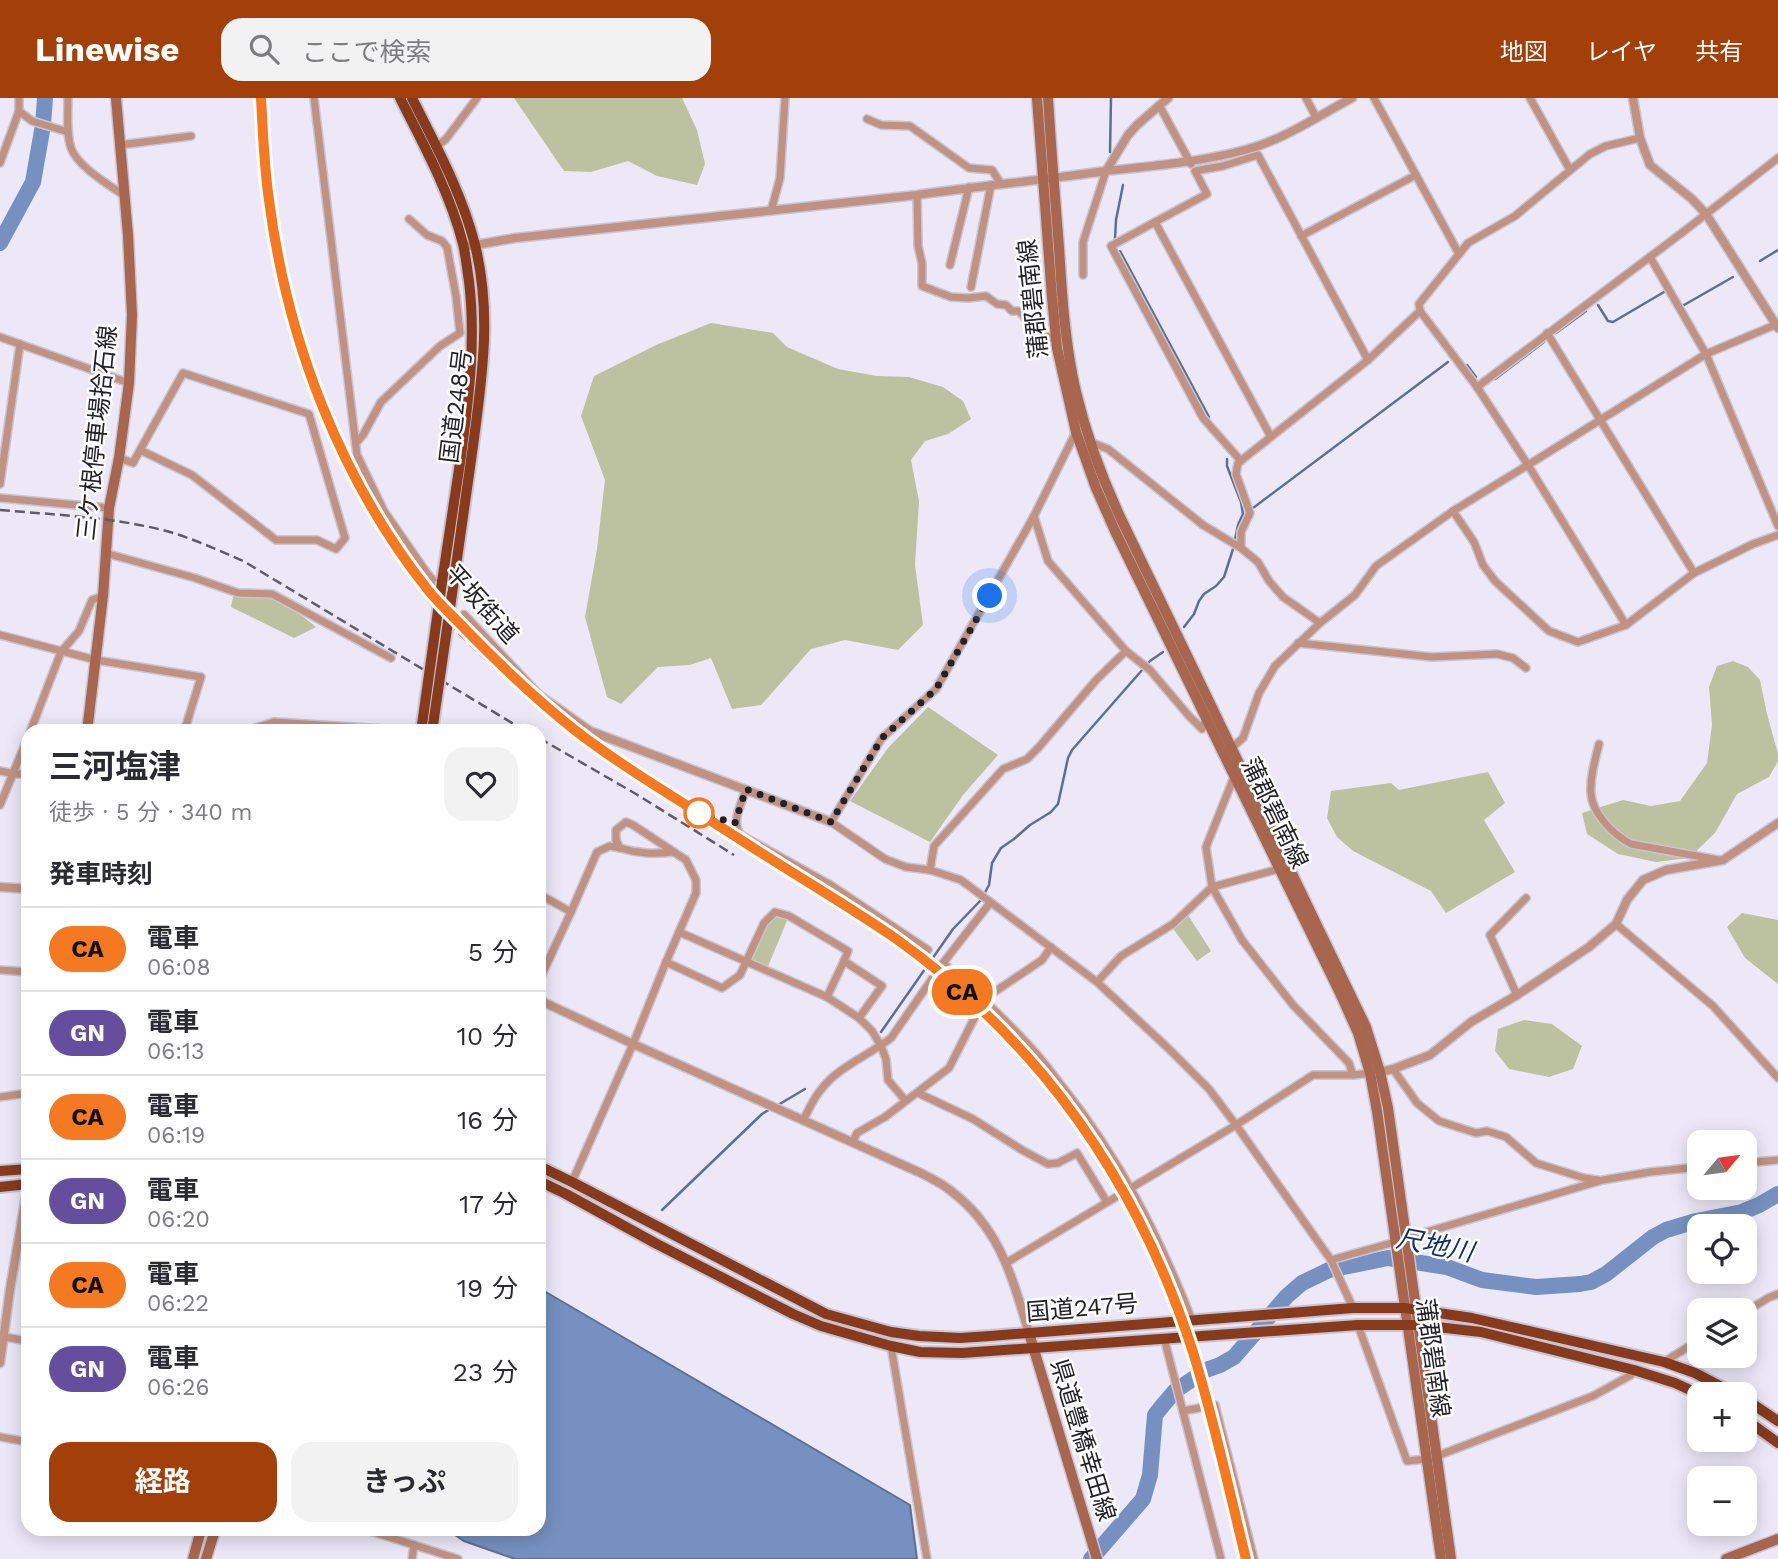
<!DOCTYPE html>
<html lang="ja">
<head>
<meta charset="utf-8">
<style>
  :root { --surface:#fff; --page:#f2f2f3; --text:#2b2b33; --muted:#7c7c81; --line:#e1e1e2; --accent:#a33f09 }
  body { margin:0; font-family:"Work Sans","Noto Sans JP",sans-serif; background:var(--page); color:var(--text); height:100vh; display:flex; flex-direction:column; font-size:26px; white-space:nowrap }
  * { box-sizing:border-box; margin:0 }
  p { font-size:23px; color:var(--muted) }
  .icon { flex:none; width:38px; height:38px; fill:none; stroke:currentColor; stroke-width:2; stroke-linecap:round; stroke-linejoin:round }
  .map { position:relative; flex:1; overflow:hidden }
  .sheet { position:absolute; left:21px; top:626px; width:525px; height:812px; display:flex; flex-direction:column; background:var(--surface); border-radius:21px; box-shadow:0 4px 18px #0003 }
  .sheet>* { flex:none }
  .badge { padding:0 14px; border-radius:23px; font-size:24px; line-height:46px }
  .needle { width:46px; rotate:61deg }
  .buttons { position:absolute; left:1687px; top:1032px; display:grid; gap:14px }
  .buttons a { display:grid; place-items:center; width:70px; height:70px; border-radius:14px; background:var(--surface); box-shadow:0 4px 18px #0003; font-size:35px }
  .you { position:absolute; width:35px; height:35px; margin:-18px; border:5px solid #fff; border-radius:50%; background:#1a73e8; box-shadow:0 0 0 10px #1a73e833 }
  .map>.badge { position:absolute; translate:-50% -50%; box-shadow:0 0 0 4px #fff }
  h2 { padding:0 28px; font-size:26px; line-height:63px }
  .round { display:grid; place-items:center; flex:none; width:74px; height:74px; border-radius:21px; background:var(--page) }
  .summary { display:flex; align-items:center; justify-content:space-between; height:119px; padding:0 28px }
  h1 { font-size:33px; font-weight:700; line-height:52px }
  .primary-button { display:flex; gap:14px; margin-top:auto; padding:14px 28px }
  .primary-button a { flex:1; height:80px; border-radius:21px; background:var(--accent); color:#fff; font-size:28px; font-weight:700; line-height:80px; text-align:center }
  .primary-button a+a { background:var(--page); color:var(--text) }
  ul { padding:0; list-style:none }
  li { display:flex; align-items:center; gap:21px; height:84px; padding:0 28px; border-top:2px solid var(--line) }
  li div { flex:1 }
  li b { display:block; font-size:26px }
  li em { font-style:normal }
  li .badge { min-width:77px; font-weight:700; text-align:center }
  header { display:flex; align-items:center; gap:42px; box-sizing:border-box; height:98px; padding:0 35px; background:var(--accent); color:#fff }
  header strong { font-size:33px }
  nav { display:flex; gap:38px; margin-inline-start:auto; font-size:24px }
  .search { width:490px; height:63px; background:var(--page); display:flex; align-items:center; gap:18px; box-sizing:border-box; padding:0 24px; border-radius:21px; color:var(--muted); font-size:26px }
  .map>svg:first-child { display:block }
</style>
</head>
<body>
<header>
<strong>Linewise</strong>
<div class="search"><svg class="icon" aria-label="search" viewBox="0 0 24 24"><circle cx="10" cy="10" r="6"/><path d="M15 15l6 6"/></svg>ここで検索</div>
<nav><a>地図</a><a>レイヤ</a><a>共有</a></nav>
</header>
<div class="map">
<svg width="1778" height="1461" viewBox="0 0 1778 1461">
  <rect width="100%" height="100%" fill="#ece8f8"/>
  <g fill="#bcc29f">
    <path d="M 514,0 L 682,0 L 697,32 L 705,66 L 697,87 L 657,78 L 628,63 L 591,74 L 564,73 Z"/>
    <path d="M 711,225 L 773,235 L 787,249 L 838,271 L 877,278 L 909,279 L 943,289 L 963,303 L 971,321 L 948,336 L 925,343 L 911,362 L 919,403 L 915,467 L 923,527 L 898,552 L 845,542 L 811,551 L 761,607 L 732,611 L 711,560 L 690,567 L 658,569 L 621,606 L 607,599 L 585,519 L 597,451 L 605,382 L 581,318 L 594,278 L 656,247 Z"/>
    <path d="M 233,499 L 271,499 L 302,518 L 316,529 L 294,540 L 231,509 Z"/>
    <path d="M 1733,563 L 1748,569 L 1760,582 L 1767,616 L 1778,656 L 1778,663 L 1769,679 L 1737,696 L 1715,735 L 1689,760 L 1656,764 L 1618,756 L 1587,736 L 1582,715 L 1623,702 L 1651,708 L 1680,703 L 1707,665 L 1712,627 L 1709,589 L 1717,568 Z"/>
    <path d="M 928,609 L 998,657 L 963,697 L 930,744 L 850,703 L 888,650 Z"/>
    <path d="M 1488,674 L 1505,705 L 1484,722 L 1515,774 L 1446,815 L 1431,793 L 1353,753 L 1337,739 L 1327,720 L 1331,693 L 1391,685 L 1399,692 Z"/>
    <path d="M 775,814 L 789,818 L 766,873 L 745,864 L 764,825 Z"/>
    <path d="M 1186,814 L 1211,853 L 1197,863 L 1171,828 Z"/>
    <path d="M 1742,815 L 1778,822 L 1778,886 L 1745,860 L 1727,829 Z"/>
    <path d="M 1524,922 L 1552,926 L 1582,948 L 1573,971 L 1549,979 L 1509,971 L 1495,953 L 1498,931 Z"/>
  </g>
  <path fill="#7691c1" stroke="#5d7093" stroke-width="2" d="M 539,1190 L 910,1407 L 917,1461 L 515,1461 L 464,1443 L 448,1432 L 539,1432 Z"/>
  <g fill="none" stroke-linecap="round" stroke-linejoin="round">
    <g stroke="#5d7093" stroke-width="2.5">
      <path d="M 1110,54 L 1111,0"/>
      <path d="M 1115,141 L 1116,122 L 1123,87"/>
      <path d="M 1120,153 L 1209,319"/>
      <path d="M 1760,163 L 1778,152"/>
      <path d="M 1598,207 L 1608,223 L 1613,224 L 1664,194"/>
      <path d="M 1684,207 L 1733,179"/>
      <path d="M 1556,235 L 1586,213"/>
      <path d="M 1467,267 L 1476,279"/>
      <path d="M 1495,281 L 1544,244"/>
      <path d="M 1253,410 L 1448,264"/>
      <path d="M 1184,529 L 1194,516 L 1199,503 L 1204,496 L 1216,488 L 1224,479 L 1233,451 L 1238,427 L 1243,416 L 1241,404 L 1227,368 L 1227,361"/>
      <path d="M 881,934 L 953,831 L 981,802 L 989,787 L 992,765 L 1001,750 L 1014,741 L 1030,727 L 1051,714 L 1058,706 L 1068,660 L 1072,652 L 1150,563 L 1163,554"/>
      <path d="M 778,1007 L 805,991"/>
      <path d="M 662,1112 L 762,1016 L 772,1010"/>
    </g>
    <g stroke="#7691c1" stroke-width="16">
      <path d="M 0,145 L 33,84 L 43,27 L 45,0"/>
      <path d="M 1091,1461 L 1143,1401 L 1150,1377 L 1155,1317 L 1163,1307 L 1175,1293 L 1206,1272 L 1220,1267 L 1234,1259 L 1287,1198 L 1302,1185 L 1329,1172 L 1388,1160 L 1447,1169 L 1482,1182 L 1536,1189 L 1580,1186 L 1591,1184 L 1606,1176 L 1653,1139 L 1666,1132 L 1696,1123 L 1742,1114 L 1759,1107 L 1778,1096"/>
    </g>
    <defs>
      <g id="minor">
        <path d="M 68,0 C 68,16 66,35 71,50 C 77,68 109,87 125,98"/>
        <path d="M 314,0 L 357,357 L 384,413 L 427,475 L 442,493"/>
        <path d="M 1306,0 L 1316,19"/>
        <path d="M 1374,0 L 1459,156"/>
        <path d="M 1530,0 L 1570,72"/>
        <path d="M 1159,7 L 1191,66"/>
        <path d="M 19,13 L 32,23 L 68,34"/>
        <path d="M 867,21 L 881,27 L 910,28 L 969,70 L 992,72 L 1001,86"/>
        <path d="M 120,47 L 191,38"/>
        <path d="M 436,49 L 446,41 L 477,0"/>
        <path d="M 0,65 L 19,13 L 19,0"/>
        <path d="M 917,97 L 918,148 L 922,165 L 922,188 L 951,199 L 968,200 L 986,198 L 997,206 L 1006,207 L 1012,213 L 1019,213 L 1038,234 L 1056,242"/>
        <path d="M 771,113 L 780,80 L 785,0"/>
        <path d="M 1155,124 L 1111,148 L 1203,320 L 1241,363"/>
        <path d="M 1301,138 L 1416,77"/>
        <path d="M 1650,159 L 1706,256 L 1778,428"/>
        <path d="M 950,167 L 969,89"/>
        <path d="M 1083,177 L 1083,144 L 1106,73"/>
        <path d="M 971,189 L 991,87"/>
        <path d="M 1420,213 L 1477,289 L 1528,367 L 1626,527"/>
        <path d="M 1547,235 L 1694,475"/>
        <path d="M 0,239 L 129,285"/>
        <path d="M 1477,289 L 1683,134 L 1778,60"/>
        <path d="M 1076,334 L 1034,418 L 936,591 L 882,640 L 831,724 L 885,761 L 906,769 L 930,772 L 961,782 L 1097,884 L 1169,951 L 1209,991 L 1236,1027 L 1331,1162 L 1353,1210"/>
        <path d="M 1271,339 L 1155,124 L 1207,96 L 1195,73 L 1223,68 L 1258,57 L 1368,262"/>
        <path d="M 1090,344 L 1108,351 L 1203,427 L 1241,450 L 1258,464 L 1269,483 L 1283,499 L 1320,525"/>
        <path d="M 356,345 L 363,337 L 381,304 L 440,248 L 460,235 L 456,198 L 447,149 L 442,143 L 427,137 L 409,121"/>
        <path d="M 119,360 L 133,365 L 140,352 L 183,275 L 309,316 L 345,440 L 336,451 L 317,442 L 276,442 L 192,377 L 140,352"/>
        <path d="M 0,386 L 20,246"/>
        <path d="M 0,400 L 109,410"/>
        <path d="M 1453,413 L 1474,444 L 1483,467 L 1495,483 L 1549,533 L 1578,544 L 1626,527 L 1694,475 L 1753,446 L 1778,437"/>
        <path d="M 1034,418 L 1048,463 L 1126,553 L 1150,572 L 1189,618 L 1202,631 L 1206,620"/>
        <path d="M 1241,450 L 1241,434 L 1250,415 L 1236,376 L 1238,365 L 1368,262 L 1420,213 L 1419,206 L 1468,145 L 1515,118 L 1590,56 L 1606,48 L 1640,40"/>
        <path d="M 105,455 L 195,480 L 238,495 L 272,496 L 391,560"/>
        <path d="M 0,537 L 96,562 L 201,579 L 184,634"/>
        <path d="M 1298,545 L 1432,559 L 1497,556 L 1513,560 L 1526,570"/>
        <path d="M 30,634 L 61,554 L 79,533 L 92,502 L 103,498"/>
        <path d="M 243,634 L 274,624 L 383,631 L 396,634"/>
        <path d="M 1599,646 C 1595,662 1590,679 1591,695 C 1592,716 1614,737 1631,746 L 1719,762"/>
        <path d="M 1228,653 L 1243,640 L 1259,595 L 1275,568 L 1320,525 L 1355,497 L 1376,468 L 1453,413 L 1528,367 L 1706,256 L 1775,227 L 1778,225"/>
        <path d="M 0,673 L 14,676 L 28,676"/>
        <path d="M 1234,679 L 1206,749 L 1212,789 L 1242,842 L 1293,907 L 1349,965 L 1353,977"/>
        <path d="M 746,691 C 742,705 730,724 741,737 L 829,786 L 928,852"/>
        <path d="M 0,707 L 28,639"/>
        <path d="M 930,772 L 934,748 L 1003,671 L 1027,661 L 1039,649 L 1097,581 L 1126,553"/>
        <path d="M 539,796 L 571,814 L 539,883"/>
        <path d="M 571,814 L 597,754 L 610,748 L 620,750"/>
        <path d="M 1616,826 L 1713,908 L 1778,980"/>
        <path d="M 679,834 L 827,899 L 859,920 L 872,933 L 881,948 L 886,961 L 888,982 L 905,1002"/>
        <path d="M 666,864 L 722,890 L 740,877 L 764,825 L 775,814 L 789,818 L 848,853 L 844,863"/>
        <path d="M 943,865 C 975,893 1006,922 1035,954 C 1045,965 1053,977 1062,988 C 1120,1061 1158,1136 1192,1222"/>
        <path d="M 0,872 L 28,874"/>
        <path d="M 1097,884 L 1121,858 L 1173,826 L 1212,789 L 1279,771"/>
        <path d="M 1517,897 L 1490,837 L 1526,800"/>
        <path d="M 827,899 L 844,863 L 882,888 L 859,920"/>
        <path d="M 1393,971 L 1417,1005 L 1439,1023 L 1476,1035 L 1487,1033 L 1506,1039 L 1536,1065 L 1584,1080 L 1598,1082"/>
        <path d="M 918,995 L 973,1021 L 1022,1052 L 1048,1066 L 1058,1065 L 1077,1055 L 1107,1104"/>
        <path d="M 0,999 L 28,995"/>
        <path d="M 803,1022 C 809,1012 813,1001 820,993 C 837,969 868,958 891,940 L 943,865 L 990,805"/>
        <path d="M 853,1043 L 857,1035 L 885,1019 L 949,970 L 984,901 L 1042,862 L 1051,849"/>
        <path d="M 1745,1065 L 1778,1062"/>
        <path d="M 572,1084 L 633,946 L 666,864 L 696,795 L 696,782 L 686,762 L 633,727 L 626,724 L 616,732 L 616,742 L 620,750 C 639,756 655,756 674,754"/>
        <path d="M 1406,1140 L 1603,1082 L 1650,1074 L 1699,1069"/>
        <path d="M 1331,1162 L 1395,1144"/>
        <path d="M 1006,1165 L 1236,1027 L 1313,977 L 1353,977 L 1372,975"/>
        <path d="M 1745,1214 L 1768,1200 L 1778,1196"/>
        <path d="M 1358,1227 L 1407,1363 L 1427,1361"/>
        <path d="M 4,1239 L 28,1243"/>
        <path d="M 1164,1240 L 1221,1461"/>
        <path d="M 891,1248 L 927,1461"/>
        <path d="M 1664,1264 L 1699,1242"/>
        <path d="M 1183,1313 L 1215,1307 L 1254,1461"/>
        <path d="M 0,1339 L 28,1344"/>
        <path d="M 1437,1358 L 1593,1298 L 1631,1277 L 1634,1272"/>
        <path d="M 367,1432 L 458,1461"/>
        <path d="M 412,1461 L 414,1447"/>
      </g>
      <g id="tertiary">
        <path d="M 1633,0 L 1640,40 L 1650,67 L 1692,101 L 1706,116 L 1778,230"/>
        <path d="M 1106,73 C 1153,68 1200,64 1245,52 C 1283,42 1318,18 1352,0"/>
        <path d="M 470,148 L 515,140 L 917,97 C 980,88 1043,82 1106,73 L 1128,37 L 1137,27 L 1168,0"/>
        <path d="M 464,517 L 539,597 L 590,633 L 831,724"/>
        <path d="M 0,789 L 28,791"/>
        <path d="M 539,902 L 633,946 L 923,1076 C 932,1081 943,1086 951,1093 C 1000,1130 1012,1179 1029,1235"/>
        <path d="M 1380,974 L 1393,971 L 1430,957 L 1471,924 L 1517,897 L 1589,849 L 1616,826 L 1627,802 L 1643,782 L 1666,772 L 1723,762 L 1778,725"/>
        <path d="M 0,1265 L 10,1191 L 28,1087"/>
      </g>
      <g id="secondary">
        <path d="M 1037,0 L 1052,199 L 1057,250 L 1076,334 L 1096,390 L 1115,433 L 1340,895 L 1358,935 L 1370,975 L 1377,1013 L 1441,1461"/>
        <path d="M 1048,0 C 1051,50 1055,100 1059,150 C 1062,198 1065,247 1076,294 C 1087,340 1103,383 1123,425 L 1366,929 L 1380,974 L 1388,1010 L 1451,1461"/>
        <path d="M 87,634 L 103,498 L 109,410 L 119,360 L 129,285 L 132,217 L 128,137 L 116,0"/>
        <path d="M 1029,1235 L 1097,1461"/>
        <path d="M 193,1461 L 201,1432"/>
        <path d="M 206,1461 L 215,1432"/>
        <path d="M 1726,1461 L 1778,1441"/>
      </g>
      <g id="trunk">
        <path d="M 400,0 C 424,47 450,95 463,146 C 466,158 467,171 469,183 C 476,242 469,299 461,358 C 455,400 448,442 442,484"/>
        <path d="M 412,0 C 436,48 462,95 475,147 C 492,215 482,280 473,348 C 466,398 459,447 452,496"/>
        <path d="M 539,1068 L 572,1084 L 826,1216 L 891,1234 L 919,1238 L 960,1240 L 990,1238 L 1353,1210 L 1405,1210 L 1472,1220 L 1664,1264 L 1695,1275 L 1737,1297"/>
        <path d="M 0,1073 L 28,1071"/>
        <path d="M 539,1083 L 566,1096 L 655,1145 L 793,1216 L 821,1228 L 891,1248 L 920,1254 L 962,1255 L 1358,1227 L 1419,1227 L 1481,1234 L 1634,1272 L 1675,1285 L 1701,1297"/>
        <path d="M 0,1089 L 28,1086"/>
        <path d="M 1745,1301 L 1778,1323"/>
        <path d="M 1745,1321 L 1778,1345"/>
      </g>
    </defs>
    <use href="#minor" stroke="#c8c4d3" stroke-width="10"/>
    <use href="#tertiary" stroke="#c8c4d3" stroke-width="11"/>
    <use href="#secondary" stroke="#c8c4d3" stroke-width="13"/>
    <use href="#trunk" stroke="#c8c4d3" stroke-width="14"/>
    <use href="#minor" stroke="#c19281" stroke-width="7"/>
    <use href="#tertiary" stroke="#c19281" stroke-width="8"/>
    <use href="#secondary" stroke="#a9664e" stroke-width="10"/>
    <use href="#trunk" stroke="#873a1c" stroke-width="10"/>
    <g stroke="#5e5c65" stroke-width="2.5" stroke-dasharray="10 5" stroke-linecap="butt">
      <path d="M 256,0 C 260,55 263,111 274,166 C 293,261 329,349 380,432 C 394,455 409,479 427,501 C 442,519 461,537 478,554 C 509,584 541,613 576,640 C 622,676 673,706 723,737 C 780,774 840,807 895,847 C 950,887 1001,934 1044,986 C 1090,1043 1131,1108 1159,1176 C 1196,1268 1217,1365 1242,1461"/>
      <path d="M 0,412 C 57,417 115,419 170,434 C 196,442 221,453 245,464 L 527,634"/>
      <path d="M 539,640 L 636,696 L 734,757"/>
    </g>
    <defs>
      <g id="trunk-bridge">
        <path d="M 421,634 L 442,484"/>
        <path d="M 432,634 L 452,496"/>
      </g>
    </defs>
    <use href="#trunk-bridge" stroke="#c8c4d3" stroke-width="14" stroke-linecap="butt"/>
    <use href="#trunk-bridge" stroke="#873a1c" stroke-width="10"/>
  </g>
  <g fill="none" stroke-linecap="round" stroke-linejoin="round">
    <defs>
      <path id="line" d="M 261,0 C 263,34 264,68 269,102 C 287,242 340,381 428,492 C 440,507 454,519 466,532 C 501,568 537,602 576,633 C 627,672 684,705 738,740 C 790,774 844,805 895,840 C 950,879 1001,927 1044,978 C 1111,1059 1161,1155 1193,1254 C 1214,1322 1229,1392 1246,1461"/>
    </defs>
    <use href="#line" stroke="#fff" stroke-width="16"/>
    <use href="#line" stroke="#f47921" stroke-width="10"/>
    <path stroke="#232228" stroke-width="7" stroke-dasharray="0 12.6" d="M 699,715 L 735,725 L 746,691 L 831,724 L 882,640 L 936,591 L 990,498"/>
  </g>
  <circle fill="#fff" stroke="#f47921" stroke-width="3.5" cx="699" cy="715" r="14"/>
  <g text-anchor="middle" stroke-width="5" stroke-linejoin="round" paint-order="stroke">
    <g font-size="24" fill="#232228" stroke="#fff">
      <text transform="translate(1033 201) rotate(-96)" y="8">蒲郡碧南線</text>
      <text transform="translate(456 308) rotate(-83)" y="8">国道248号</text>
      <text transform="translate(97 335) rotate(-84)" y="8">三ケ根停車場拾石線</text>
      <text transform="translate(482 506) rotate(48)" y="8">平坂街道</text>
      <text transform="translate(1275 715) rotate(64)" y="8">蒲郡碧南線</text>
      <text transform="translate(1082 1210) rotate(-5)" y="8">国道247号</text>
      <text transform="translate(1433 1260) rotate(82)" y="8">蒲郡碧南線</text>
      <text transform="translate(1083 1342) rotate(73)" y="8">県道豊橋幸田線</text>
    </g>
    <g font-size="26" font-style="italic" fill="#11316a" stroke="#fff">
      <text transform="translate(1435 1147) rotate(11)" y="9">尺地川</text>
    </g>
  </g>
</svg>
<div class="buttons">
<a><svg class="needle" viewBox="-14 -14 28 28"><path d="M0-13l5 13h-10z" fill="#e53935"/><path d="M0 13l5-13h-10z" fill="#7c7c81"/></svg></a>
<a><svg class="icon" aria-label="locate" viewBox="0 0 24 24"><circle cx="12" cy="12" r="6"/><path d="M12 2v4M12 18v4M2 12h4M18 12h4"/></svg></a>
<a><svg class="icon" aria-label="layers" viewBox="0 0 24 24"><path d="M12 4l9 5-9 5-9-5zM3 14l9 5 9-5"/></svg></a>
<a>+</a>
<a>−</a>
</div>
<div class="you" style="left:990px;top:498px"></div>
<b class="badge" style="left:962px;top:894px;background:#f47921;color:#111">CA</b>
<section class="sheet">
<div class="summary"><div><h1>三河塩津</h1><p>徒歩 · 5 分 · 340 m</p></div><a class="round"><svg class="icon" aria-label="heart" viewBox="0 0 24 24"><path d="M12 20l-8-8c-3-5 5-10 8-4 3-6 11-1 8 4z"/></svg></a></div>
<h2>発車時刻</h2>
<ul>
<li><span class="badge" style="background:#f47921;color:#111">CA</span><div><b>電車</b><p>06:08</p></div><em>5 分</em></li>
<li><span class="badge" style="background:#654e9e;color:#fff">GN</span><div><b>電車</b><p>06:13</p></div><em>10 分</em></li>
<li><span class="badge" style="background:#f47921;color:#111">CA</span><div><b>電車</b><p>06:19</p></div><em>16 分</em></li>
<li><span class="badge" style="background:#654e9e;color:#fff">GN</span><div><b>電車</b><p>06:20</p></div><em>17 分</em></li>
<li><span class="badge" style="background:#f47921;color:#111">CA</span><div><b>電車</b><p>06:22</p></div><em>19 分</em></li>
<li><span class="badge" style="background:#654e9e;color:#fff">GN</span><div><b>電車</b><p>06:26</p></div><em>23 分</em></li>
</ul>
<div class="primary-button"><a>経路</a><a>きっぷ</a></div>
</section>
</div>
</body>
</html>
